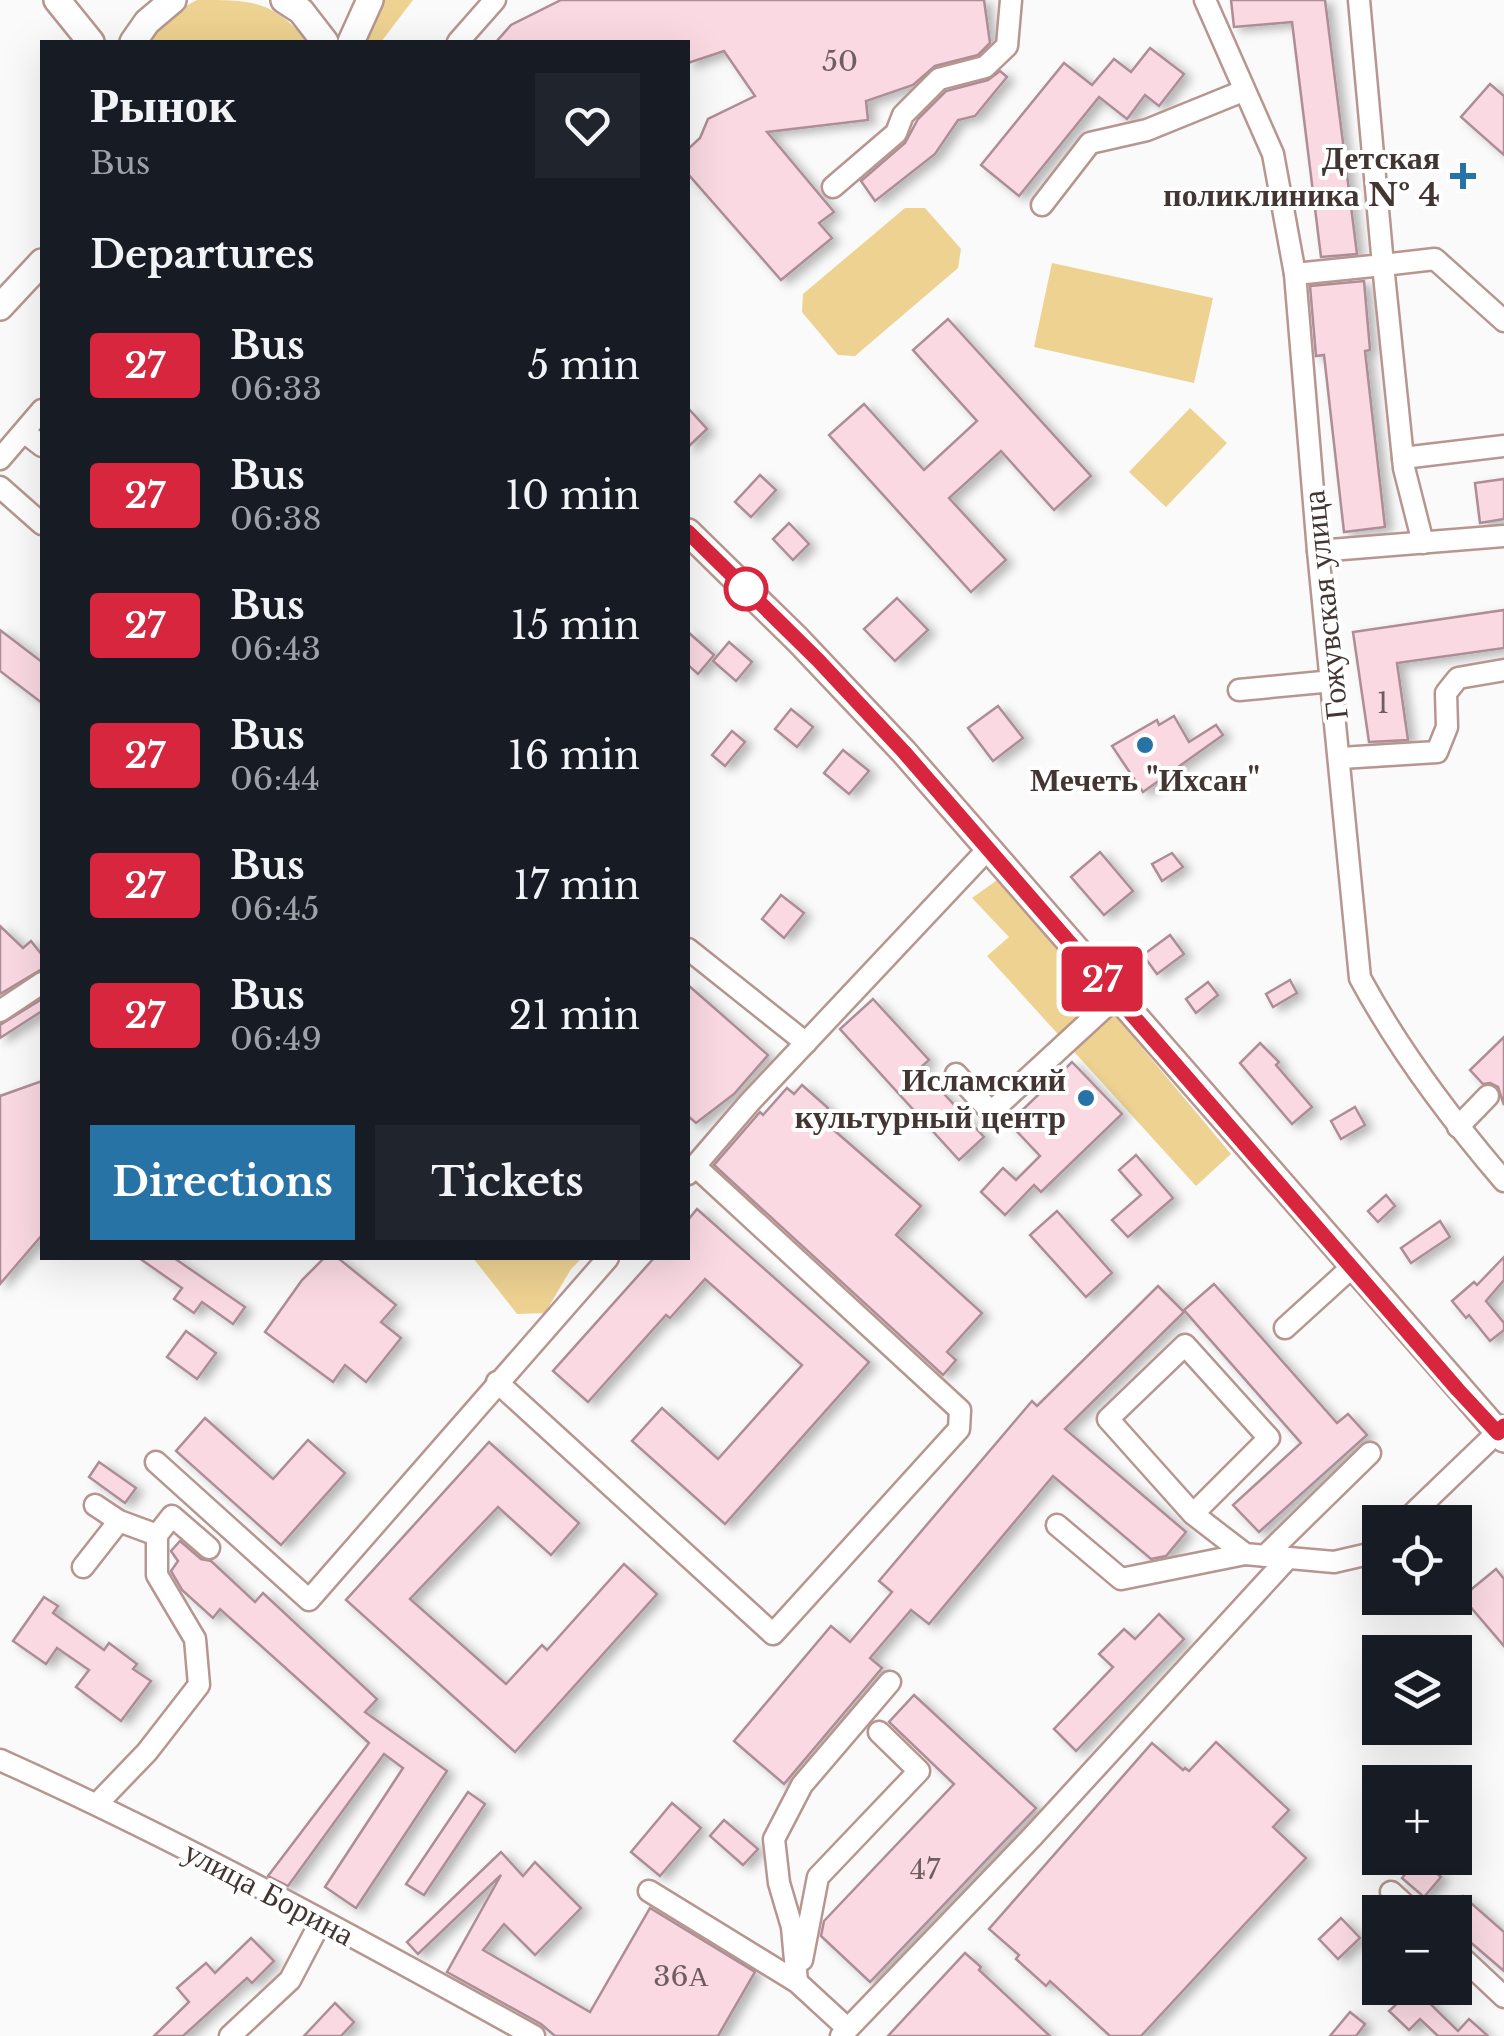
<!DOCTYPE html>
<html lang="en">
<head>
<meta charset="utf-8">
<style>
  :root { --surface:#171b24; --page:#20242c; --text:#f1f3f6; --muted:#9ea1a6; --accent:#2873a6 }
  body { margin:0; font-family:"Libre Baskerville",serif; background:var(--page); color:var(--text); height:100vh; display:flex; flex-direction:column; font-size:38px; white-space:nowrap }
  * { box-sizing:border-box; margin:0 }
  p { font-size:32px; color:var(--muted) }
  .icon { flex:none; width:55px; height:55px; fill:none; stroke:currentColor; stroke-width:2; stroke-linecap:round; stroke-linejoin:round }
  .map { position:relative; flex:1; overflow:hidden }
  .drawer { position:absolute; left:40px; top:40px; width:650px; height:1220px; display:flex; flex-direction:column; background:var(--surface); border-radius:0px; box-shadow:0 10px 40px #0002 }
  .drawer>* { flex:none }
  .badge { padding:0 20px; border-radius:8px; font-size:35px; line-height:65px }
  .tools { position:absolute; left:1362px; top:1505px; display:grid; gap:20px }
  .tools a { display:grid; place-items:center; width:110px; height:110px; border-radius:0px; background:var(--surface); box-shadow:0 10px 40px #0002; font-size:50px }
  .map>.badge { position:absolute; translate:-50% -50%; box-shadow:0 0 0 5px #fff }
  h2 { padding:0 50px; font-size:38px; line-height:90px }
  .round { display:grid; place-items:center; flex:none; width:105px; height:105px; border-radius:0px; background:var(--page) }
  .headline { display:flex; align-items:center; justify-content:space-between; height:170px; padding:0 50px }
  h1 { font-size:48px; font-weight:700; line-height:75px }
  .button { display:flex; gap:20px; margin-top:auto; padding:20px 50px }
  .button a { flex:1; height:115px; border-radius:0px; background:var(--accent); color:#fff; font-size:40px; font-weight:700; line-height:115px; text-align:center }
  .button a+a { background:var(--page); color:var(--text) }
  ul { padding:0; list-style:none }
  li { display:flex; align-items:center; gap:30px; height:130px; padding:0 50px }
  li div { flex:1 }
  li b { display:block; font-size:38px }
  li em { font-style:normal }
  li .badge { min-width:110px; font-weight:700; text-align:center }
  .map>svg:first-child { display:block }
</style>
</head>
<body>
<div class="map">
<svg width="1504" height="2036" viewBox="0 0 1504 2036">
  <defs>
    <filter id="shadow"><feDropShadow dx="7" dy="4" stdDeviation="5" flood-color="#0004"/></filter>
  </defs>
  <rect width="100%" height="100%" fill="#fafafa"/>
  <g fill="#edd291">
    <path d="M 197,0 C 255,0 270,0 309,42 L 147,42 C 161,23 175,11 197,0 Z"/>
    <path d="M 384,0 L 413,0 L 381,42 L 366,42 Z"/>
    <path d="M 905,208 L 925,208 L 961,249 L 958,268 L 855,356 L 838,355 L 802,312 L 803,294 Z"/>
    <path d="M 1052,263 L 1213,298 L 1194,383 L 1034,347 Z"/>
    <path d="M 1190,408 L 1227,443 L 1166,507 L 1129,472 Z"/>
    <path d="M 1000,878 L 1231,1154 L 1196,1186 L 987,956 L 1009,937 L 972,898 Z"/>
    <path d="M 473,1258 L 582,1258 L 571,1269 L 545,1313 L 517,1314 Z"/>
  </g>
  <g fill="#fad9e2" stroke="#ad8d96" stroke-width="2.5" filter="url(#shadow)">
    <path d="M 561,0 L 984,0 L 990,43 L 978,55 L 935,66 L 913,85 L 866,101 L 868,120 L 767,132 L 834,212 L 819,223 L 832,238 L 781,280 L 688,174 L 688,149 L 700,138 L 708,119 L 755,96 L 724,51 L 688,63 L 688,42 L 496,42 L 511,25 Z"/>
    <path d="M 1231,0 L 1325,0 L 1357,254 L 1321,257 L 1292,22 L 1234,27 Z"/>
    <path d="M 1150,48 L 1184,74 L 1159,106 L 1145,95 L 1127,119 L 1099,97 L 1019,196 L 981,165 L 1064,63 L 1092,85 L 1114,59 L 1131,72 Z"/>
    <path d="M 1000,71 L 1007,77 L 975,116 L 958,120 L 935,154 L 875,201 L 861,181 L 905,143 L 918,119 L 946,91 L 988,80 Z"/>
    <path d="M 1490,84 L 1504,96 L 1504,155 L 1461,117 Z"/>
    <path d="M 1364,281 L 1370,350 L 1365,351 L 1385,527 L 1344,532 L 1324,355 L 1316,356 L 1310,286 Z"/>
    <path d="M 948,319 L 1091,476 L 1054,510 L 1001,451 L 949,498 L 1006,560 L 971,592 L 829,435 L 864,404 L 924,470 L 977,421 L 913,350 Z"/>
    <path d="M 688,408 L 707,429 L 688,447 Z"/>
    <path d="M 760,475 L 776,490 L 751,517 L 735,502 Z"/>
    <path d="M 1504,479 L 1504,519 L 1480,523 L 1475,483 Z"/>
    <path d="M 789,523 L 809,544 L 793,560 L 773,539 Z"/>
    <path d="M 897,598 L 928,630 L 895,661 L 864,629 Z"/>
    <path d="M 1504,610 L 1504,648 L 1397,663 L 1408,740 L 1369,742 L 1353,632 Z"/>
    <path d="M 0,630 L 42,662 L 42,703 L 0,671 Z"/>
    <path d="M 688,632 L 714,655 L 698,674 L 688,665 Z"/>
    <path d="M 729,642 L 752,662 L 736,681 L 713,661 Z"/>
    <path d="M 998,706 L 1023,738 L 993,761 L 968,728 Z"/>
    <path d="M 791,709 L 813,727 L 797,747 L 775,729 Z"/>
    <path d="M 1174,716 L 1189,742 L 1216,725 L 1223,735 L 1143,792 L 1112,746 L 1157,720 L 1159,725 Z"/>
    <path d="M 732,731 L 745,742 L 725,766 L 712,755 Z"/>
    <path d="M 843,750 L 869,771 L 849,794 L 824,773 Z"/>
    <path d="M 1100,852 L 1133,891 L 1104,915 L 1071,877 Z"/>
    <path d="M 1172,853 L 1183,867 L 1162,881 L 1152,864 Z"/>
    <path d="M 781,895 L 804,913 L 784,938 L 762,919 Z"/>
    <path d="M 0,926 L 23,948 L 31,941 L 42,955 L 42,969 L 0,994 Z"/>
    <path d="M 1170,935 L 1184,954 L 1157,974 L 1143,955 Z"/>
    <path d="M 1290,980 L 1297,993 L 1273,1007 L 1266,994 Z"/>
    <path d="M 1208,982 L 1218,995 L 1196,1013 L 1186,999 Z"/>
    <path d="M 688,985 L 768,1055 L 734,1094 L 696,1123 L 688,1116 Z"/>
    <path d="M 42,999 L 42,1011 L 0,1038 L 0,1025 Z"/>
    <path d="M 873,999 L 929,1060 L 920,1068 L 984,1137 L 959,1160 L 840,1029 Z"/>
    <path d="M 1504,1037 L 1504,1105 L 1498,1087 L 1490,1083 L 1483,1084 L 1470,1070 Z"/>
    <path d="M 1260,1043 L 1279,1062 L 1276,1065 L 1312,1107 L 1292,1124 L 1240,1063 Z"/>
    <path d="M 1072,1062 L 1122,1114 L 1041,1192 L 1034,1185 L 1005,1215 L 981,1192 L 1003,1168 L 1016,1180 L 1040,1156 L 1009,1123 Z"/>
    <path d="M 42,1081 L 42,1235 L 0,1284 L 0,1096 Z"/>
    <path d="M 802,1085 L 828,1108 L 820,1118 L 921,1206 L 896,1235 L 982,1313 L 947,1352 L 956,1360 L 943,1375 L 714,1165 L 760,1112 L 763,1115 L 787,1088 L 794,1094 Z"/>
    <path d="M 1355,1107 L 1365,1125 L 1341,1139 L 1331,1121 Z"/>
    <path d="M 1136,1155 L 1173,1198 L 1128,1237 L 1112,1220 L 1141,1195 L 1119,1170 Z"/>
    <path d="M 1386,1195 L 1395,1206 L 1378,1222 L 1368,1211 Z"/>
    <path d="M 697,1209 L 869,1362 L 725,1524 L 632,1441 L 662,1408 L 718,1459 L 802,1365 L 705,1279 L 670,1318 L 666,1315 L 588,1402 L 553,1371 L 654,1258 L 688,1258 L 688,1220 Z"/>
    <path d="M 1057,1211 L 1112,1273 L 1086,1297 L 1030,1235 Z"/>
    <path d="M 1440,1221 L 1450,1237 L 1411,1263 L 1401,1248 Z"/>
    <path d="M 1504,1257 L 1504,1280 L 1486,1301 L 1504,1323 L 1504,1330 L 1490,1341 L 1469,1315 L 1466,1318 L 1452,1301 L 1474,1282 L 1477,1285 Z"/>
    <path d="M 139,1258 L 174,1258 L 245,1307 L 233,1324 L 202,1302 L 194,1313 L 174,1299 L 182,1288 Z"/>
    <path d="M 324,1258 L 338,1258 L 396,1305 L 381,1322 L 401,1338 L 366,1382 L 345,1365 L 333,1382 L 265,1332 L 302,1280 Z"/>
    <path d="M 1214,1284 L 1337,1423 L 1348,1414 L 1367,1435 L 1259,1532 L 1233,1505 L 1301,1443 L 1184,1310 Z"/>
    <path d="M 1158,1286 L 1184,1312 L 1065,1429 L 1186,1532 L 1166,1556 L 1151,1559 L 1053,1476 L 929,1624 L 911,1610 L 870,1658 L 882,1668 L 784,1784 L 734,1741 L 831,1626 L 850,1642 L 892,1592 L 879,1581 L 1032,1401 L 1037,1406 Z"/>
    <path d="M 186,1331 L 216,1353 L 197,1379 L 167,1357 Z"/>
    <path d="M 205,1418 L 273,1479 L 308,1440 L 345,1473 L 281,1545 L 176,1451 Z"/>
    <path d="M 489,1442 L 579,1523 L 551,1555 L 498,1507 L 410,1599 L 506,1684 L 542,1645 L 547,1650 L 624,1564 L 657,1594 L 515,1752 L 346,1600 Z"/>
    <path d="M 99,1462 L 136,1488 L 125,1503 L 89,1477 Z"/>
    <path d="M 180,1541 L 201,1559 L 211,1561 L 255,1602 L 263,1593 L 377,1699 L 365,1712 L 447,1771 L 356,1908 L 325,1887 L 403,1768 L 384,1754 L 288,1886 L 268,1876 L 369,1743 L 220,1609 L 213,1618 L 182,1590 L 171,1571 L 178,1561 L 171,1551 Z"/>
    <path d="M 1496,1569 L 1504,1579 L 1504,1646 L 1462,1597 Z"/>
    <path d="M 44,1597 L 58,1606 L 53,1613 L 104,1650 L 109,1643 L 137,1664 L 133,1669 L 151,1681 L 121,1721 L 76,1687 L 89,1670 L 57,1648 L 46,1664 L 13,1641 Z"/>
    <path d="M 1159,1614 L 1184,1639 L 1076,1751 L 1054,1729 L 1113,1667 L 1099,1654 L 1124,1629 L 1135,1639 Z"/>
    <path d="M 914,1695 L 1036,1808 L 870,1982 L 821,1936 L 824,1921 L 954,1784 L 889,1722 Z"/>
    <path d="M 1216,1742 L 1289,1810 L 1273,1827 L 1306,1858 L 1141,2036 L 1110,2036 L 1050,1981 L 1046,1986 L 1016,1959 L 1019,1955 L 989,1929 L 1152,1743 L 1183,1770 L 1185,1768 L 1189,1771 Z"/>
    <path d="M 468,1792 L 485,1804 L 424,1895 L 406,1884 Z"/>
    <path d="M 672,1803 L 701,1828 L 660,1876 L 631,1852 Z"/>
    <path d="M 724,1820 L 758,1849 L 743,1865 L 710,1836 Z"/>
    <path d="M 501,1852 L 523,1876 L 535,1862 L 581,1908 L 535,1955 L 504,1924 L 483,1950 L 590,2012 L 650,1908 L 755,1972 L 718,2036 L 555,2036 L 541,2024 L 447,1972 L 501,1875 L 418,1954 L 407,1942 Z"/>
    <path d="M 1418,1858 L 1441,1877 L 1424,1897 L 1402,1878 Z"/>
    <path d="M 1463,1896 L 1504,1932 L 1504,1971 L 1455,1929 L 1455,1905 Z"/>
    <path d="M 1341,1918 L 1360,1938 L 1338,1959 L 1319,1939 Z"/>
    <path d="M 251,1938 L 274,1961 L 252,1983 L 247,1978 L 183,2036 L 154,2036 L 189,2002 L 177,1988 L 206,1963 L 215,1973 Z"/>
    <path d="M 965,1953 L 981,1967 L 979,1970 L 1050,2036 L 888,2036 Z"/>
    <path d="M 1414,1988 L 1458,2031 L 1469,2019 L 1488,2036 L 1438,2036 L 1420,2019 L 1409,2030 L 1389,2011 Z"/>
    <path d="M 335,2003 L 354,2022 L 341,2036 L 304,2036 Z"/>
    <path d="M 1350,2012 L 1365,2024 L 1356,2036 L 1330,2036 Z"/>
  </g>
  <g fill="none" stroke-linecap="round" stroke-linejoin="round">
    <defs>
      <g id="minor">
        <path d="M 1205,0 L 1273,154 L 1295,274 L 1318,551 L 1360,978 C 1400,1052 1449,1117 1504,1181"/>
        <path d="M 458,42 L 495,0"/>
        <path d="M 833,187 L 896,133 L 903,115 L 939,79 L 985,67 L 1007,46 L 1011,0"/>
        <path d="M 1042,205 L 1090,143 L 1147,130 L 1243,91"/>
        <path d="M 1295,274 L 1383,265 L 1359,0"/>
        <path d="M 24,432 L 42,446"/>
        <path d="M 1403,458 L 1504,446"/>
        <path d="M 0,459 L 42,410"/>
        <path d="M 0,487 L 42,524"/>
        <path d="M 1423,543 L 1404,468 L 1383,265 L 1435,259 L 1504,321"/>
        <path d="M 1318,551 L 1504,536"/>
        <path d="M 1239,690 L 1333,681"/>
        <path d="M 1341,758 L 1437,752 L 1447,727 L 1446,693 L 1458,678 L 1504,670"/>
        <path d="M 688,949 L 806,1043"/>
        <path d="M 0,1011 L 42,983"/>
        <path d="M 956,1074 L 991,1112 L 1117,996"/>
        <path d="M 1458,1127 L 1488,1096"/>
        <path d="M 688,1174 L 750,1102 L 988,849"/>
        <path d="M 1285,1328 L 1352,1267"/>
        <path d="M 497,1382 L 773,1634 L 959,1429 L 960,1410 L 695,1166"/>
        <path d="M 156,1462 L 309,1600 L 608,1258"/>
        <path d="M 95,1505 L 119,1521 L 157,1535"/>
        <path d="M 1193,1514 L 1269,1438 L 1185,1345 L 1108,1419 L 1193,1514 L 1245,1554 L 1334,1562 L 1373,1553 L 1380,1546"/>
        <path d="M 1404,1522 L 1504,1426"/>
        <path d="M 1057,1525 L 1121,1579 L 1245,1554"/>
        <path d="M 1265,1556 L 1370,1453"/>
        <path d="M 83,1567 L 119,1521"/>
        <path d="M 0,1760 C 183,1842 358,1939 534,2036"/>
        <path d="M 97,1804 L 147,1752 L 199,1685 L 195,1639 L 157,1575 L 157,1535 L 172,1516 L 209,1548"/>
        <path d="M 649,1891 L 797,1982 L 847,2028"/>
        <path d="M 1391,1892 L 1413,1912"/>
        <path d="M 1455,1951 L 1504,1997"/>
        <path d="M 802,1960 L 818,1877 L 919,1771 L 879,1732"/>
        <path d="M 797,1982 L 792,1927 L 779,1883 L 774,1839 L 802,1785 L 890,1682"/>
        <path d="M 230,2036 L 290,1980 L 321,1921"/>
        <path d="M 841,2036 L 1033,1836 L 1288,1558"/>
      </g>
      <g id="major">
        <path d="M 57,0 L 91,42"/>
        <path d="M 284,0 L 301,11 L 325,42"/>
        <path d="M 133,42 L 147,22 L 173,0"/>
        <path d="M 351,42 L 370,0"/>
        <path d="M 0,307 L 42,262"/>
        <path d="M 688,532 L 798,640 L 904,752 L 1504,1439"/>
      </g>
    </defs>
    <use href="#minor" stroke="#b79690" stroke-width="25"/>
    <use href="#major" stroke="#b79690" stroke-width="30"/>
    <use href="#minor" stroke="#fff" stroke-width="20"/>
    <use href="#major" stroke="#fff" stroke-width="25"/>
  </g>
  <g fill="none" stroke-linecap="round" stroke-linejoin="round">
    <defs>
      <path id="line" d="M 688,532 L 818,660 L 904,752 L 1458,1390 L 1498,1433 L 1504,1426"/>
    </defs>
    <use href="#line" stroke="#fff" stroke-width="22"/>
    <use href="#line" stroke="#d7263d" stroke-width="15"/>
  </g>
  <g fill="#2873a6" stroke="#fff" stroke-width="4">
    <path d="M1458 161h10v10h10v10h-10v10h-10v-10h-10v-10h10z"/>
    <circle cx="1145" cy="745" r="10"/>
    <circle cx="1086" cy="1098" r="10"/>
  </g>
  <circle fill="#fff" stroke="#d7263d" stroke-width="5" cx="746" cy="589" r="20"/>
  <g text-anchor="middle" stroke-width="8" stroke-linejoin="round" paint-order="stroke">
    <g font-size="28" fill="#705e5e">
      <text x="840" y="71">50</text>
      <text x="1383" y="713">1</text>
      <text x="925" y="1879">47</text>
      <text x="681" y="1986">36А</text>
    </g>
    <g font-size="32" font-weight="bold" fill="#423532" stroke="#fff" text-anchor="end">
      <text x="1440" y="169">Детская<tspan x="1440" dy="37">поликлиника № 4</tspan></text>
      <text x="1145" y="791" text-anchor="middle">Мечеть "Ихсан"</text>
      <text x="1066" y="1091">Исламский<tspan x="1066" dy="37">культурный центр</tspan></text>
    </g>
    <g font-size="32" fill="#423532" stroke="#fff">
      <text transform="translate(1325 605) rotate(-96)" y="11">Гожувская улица</text>
      <text transform="translate(269 1893) rotate(28)" y="11">улица Борина</text>
    </g>
  </g>
</svg>
<div class="tools">
<a><svg class="icon" aria-label="locate" viewBox="0 0 24 24"><circle cx="12" cy="12" r="6"/><path d="M12 2v4M12 18v4M2 12h4M18 12h4"/></svg></a>
<a><svg class="icon" aria-label="layers" viewBox="0 0 24 24"><path d="M12 4l9 5-9 5-9-5zM3 14l9 5 9-5"/></svg></a>
<a>+</a>
<a>−</a>
</div>
<b class="badge" style="left:1102px;top:979px;background:#d7263d;color:#fff">27</b>
<section class="drawer">
<div class="headline"><div><h1>Рынок</h1><p>Bus</p></div><a class="round"><svg class="icon" aria-label="heart" viewBox="0 0 24 24"><path d="M12 20l-8-8c-3-5 5-10 8-4 3-6 11-1 8 4z"/></svg></a></div>
<h2>Departures</h2>
<ul>
<li><span class="badge" style="background:#d7263d;color:#fff">27</span><div><b>Bus</b><p>06:33</p></div><em>5 min</em></li>
<li><span class="badge" style="background:#d7263d;color:#fff">27</span><div><b>Bus</b><p>06:38</p></div><em>10 min</em></li>
<li><span class="badge" style="background:#d7263d;color:#fff">27</span><div><b>Bus</b><p>06:43</p></div><em>15 min</em></li>
<li><span class="badge" style="background:#d7263d;color:#fff">27</span><div><b>Bus</b><p>06:44</p></div><em>16 min</em></li>
<li><span class="badge" style="background:#d7263d;color:#fff">27</span><div><b>Bus</b><p>06:45</p></div><em>17 min</em></li>
<li><span class="badge" style="background:#d7263d;color:#fff">27</span><div><b>Bus</b><p>06:49</p></div><em>21 min</em></li>
</ul>
<div class="button"><a>Directions</a><a>Tickets</a></div>
</section>
</div>
</body>
</html>
